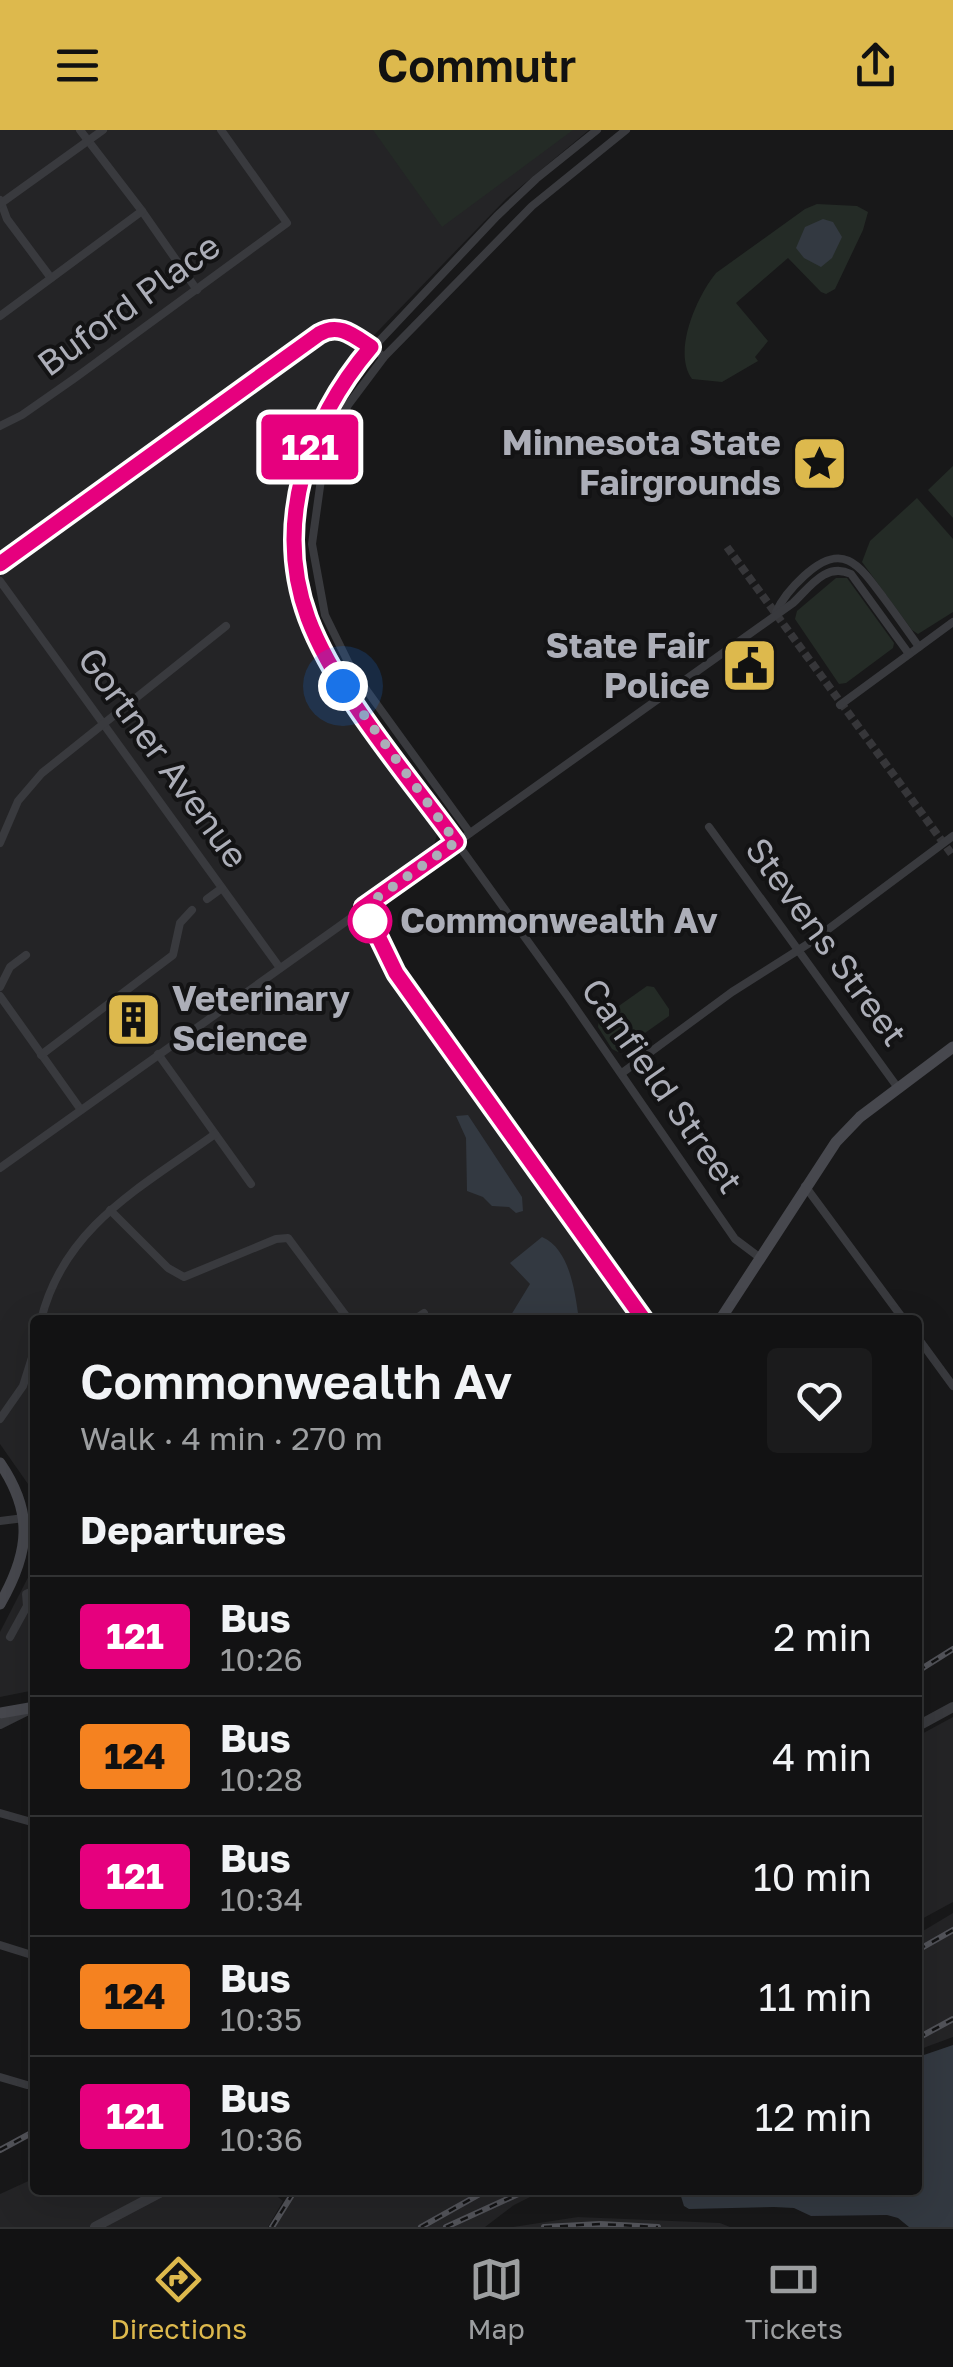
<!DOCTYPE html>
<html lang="en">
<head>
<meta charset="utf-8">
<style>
  :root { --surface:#121213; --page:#1b1b1c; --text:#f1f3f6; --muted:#9c9ea0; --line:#313233; --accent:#ddb94d }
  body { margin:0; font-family:"Golos Text",sans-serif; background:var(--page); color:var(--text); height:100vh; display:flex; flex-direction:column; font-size:38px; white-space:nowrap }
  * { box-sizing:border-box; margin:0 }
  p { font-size:32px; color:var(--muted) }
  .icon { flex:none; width:55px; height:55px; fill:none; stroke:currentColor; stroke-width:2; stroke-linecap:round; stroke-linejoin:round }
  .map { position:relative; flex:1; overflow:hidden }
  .side { position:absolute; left:30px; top:1185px; width:892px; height:880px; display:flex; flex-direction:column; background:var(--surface); border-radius:10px; box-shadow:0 10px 40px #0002,0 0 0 2px var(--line) }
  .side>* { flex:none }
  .badge { padding:0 20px; border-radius:8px; font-size:35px; line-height:65px }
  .you { position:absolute; width:50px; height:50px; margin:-25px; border:8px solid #fff; border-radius:50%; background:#1a73e8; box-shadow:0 0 0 15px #1a73e833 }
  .map>.badge { position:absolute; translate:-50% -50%; box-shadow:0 0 0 5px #fff }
  h2 { padding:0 50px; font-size:38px; line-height:90px }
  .round { display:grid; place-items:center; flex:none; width:105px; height:105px; border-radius:10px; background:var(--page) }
  .summary { display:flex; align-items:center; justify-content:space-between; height:170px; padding:0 50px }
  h1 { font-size:48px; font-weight:600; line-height:75px }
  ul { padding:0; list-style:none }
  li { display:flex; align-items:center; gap:30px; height:120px; padding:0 50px; border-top:2px solid var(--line) }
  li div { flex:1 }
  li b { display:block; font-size:38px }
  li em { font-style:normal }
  li .badge { min-width:110px; font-weight:700; text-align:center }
  header { display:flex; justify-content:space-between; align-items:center; height:130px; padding:0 50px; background:var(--accent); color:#111; font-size:45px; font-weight:600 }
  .tab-bar { display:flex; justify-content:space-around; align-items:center; height:140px; border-top:2px solid var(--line); background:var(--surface); font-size:28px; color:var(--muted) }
  .tab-bar a { display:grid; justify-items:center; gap:5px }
  .tab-bar .on { color:var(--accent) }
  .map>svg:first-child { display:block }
</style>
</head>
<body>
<header><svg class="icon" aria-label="menu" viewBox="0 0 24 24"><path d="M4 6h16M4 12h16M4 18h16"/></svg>Commutr<svg class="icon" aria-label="share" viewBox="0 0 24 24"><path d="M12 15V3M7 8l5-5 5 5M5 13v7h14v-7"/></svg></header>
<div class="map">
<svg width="953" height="2097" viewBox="0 0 953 2097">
  <rect width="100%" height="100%" fill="#181819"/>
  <g fill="#242426">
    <path d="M 0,0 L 589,0 L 507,68 L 348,232 L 315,285 L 304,316 L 294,349 L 288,420 L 291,450 L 301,481 L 312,513 L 328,544 L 438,701 L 434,715 L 362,768 L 398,838 L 652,1190 L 35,1190 L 35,1364 L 0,1314 Z"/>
    <path d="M 35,1434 L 35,1560 L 0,1567 L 0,1502 Z"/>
    <path d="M 953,1587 L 953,1772 L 918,1791 L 918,1606 Z"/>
    <path d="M 953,1783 L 953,1907 L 918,1920 L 918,1804 Z"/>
    <path d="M 35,2048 L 35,2060 L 282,2060 L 278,2067 L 283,2071 L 268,2097 L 0,2097 L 0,2064 Z"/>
    <path d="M 295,2060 L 544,2060 L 514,2075 L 485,2097 L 273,2097 Z"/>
    <path d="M 578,2087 L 720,2093 L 730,2097 L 513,2097 Z"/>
  </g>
  <g fill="#242b26">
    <path d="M 373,0 L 573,0 L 442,97 Z"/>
    <path d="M 817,74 L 857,76 L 868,82 L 863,100 L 835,159 L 826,164 L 821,162 L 788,128 L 736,173 L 768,211 L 755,227 L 758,231 L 722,252 L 692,249 C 672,222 697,166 716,143 L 805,79 Z"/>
    <path d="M 953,336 L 953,388 L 928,360 Z"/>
    <path d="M 917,368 L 953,409 L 953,482 L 918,504 L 912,500 L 862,432 L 870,411 Z"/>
    <path d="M 836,448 L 847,448 L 894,513 L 893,518 L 846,553 L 839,554 L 795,489 L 797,481 Z"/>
    <path d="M 647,856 L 654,857 L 669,879 L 669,886 L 618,922 L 612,919 L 598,897 L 599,890 Z"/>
  </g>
  <g fill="#333941">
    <path d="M 823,89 L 833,92 L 842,107 L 832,128 L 821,137 L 804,128 L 796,118 L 805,97 Z"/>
    <path d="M 468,985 L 522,1067 L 523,1081 L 516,1083 L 509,1077 L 492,1076 L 483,1067 L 467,1061 L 466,1008 L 456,986 Z"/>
    <path d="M 542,1107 C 570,1119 575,1162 579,1190 L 508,1190 L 530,1154 L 510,1133 Z"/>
    <path d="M 953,1915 L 953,2097 L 909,2097 L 898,2088 L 887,2085 L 811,2086 L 794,2078 L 774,2077 L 689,2079 L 684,2076 L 679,2060 L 918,2060 L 918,1927 Z"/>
  </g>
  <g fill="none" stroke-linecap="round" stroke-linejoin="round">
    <path stroke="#363639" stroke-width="8" stroke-dasharray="8 4" stroke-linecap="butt" d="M 727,417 L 953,726"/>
    <g stroke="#393a3e" stroke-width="8">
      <path d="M 80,0 L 142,81 L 197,160"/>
      <path d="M 597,0 L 536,49 L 497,86 L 351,241 L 319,293 L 300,353 L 295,385 L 298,452 L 308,488 L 343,555 L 568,867 L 735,1109 L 759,1127"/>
      <path d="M 0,70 L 7,89 L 51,148"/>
      <path d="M 0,74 L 103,0"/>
      <path d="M 0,186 L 142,81"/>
      <path d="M 0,296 L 22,285 L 75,248 L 287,93 L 221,0"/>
      <path d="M 0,434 L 319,203 C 343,191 365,213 384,227"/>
      <path d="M 0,451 L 280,838"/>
      <path d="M 776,482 C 783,467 792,457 804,446 C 842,411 858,433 883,467 C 895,483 907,500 919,517"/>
      <path d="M 840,575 L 953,492"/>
      <path d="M 709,697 L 898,958"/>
      <path d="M 470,703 L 352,540 L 325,485 L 312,414 L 324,328 L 348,275 L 384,227 L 532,76 L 626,0"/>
      <path d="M 0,713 L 18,671 L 42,643 L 226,496"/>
      <path d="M 207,769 L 222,758"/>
      <path d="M 0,857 L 10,837 L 26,825"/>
      <path d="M 0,866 L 81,980"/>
      <path d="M 158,924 L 251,1054"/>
      <path d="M 41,925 L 173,825 L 180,793 L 192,780"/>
      <path d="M 622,943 L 732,862 L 811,812 L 953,706"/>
      <path d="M 0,1038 L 793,473 C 810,457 826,432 851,444 L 909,524"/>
      <path d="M 805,1056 L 904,1190"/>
      <path d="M 110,1080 L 168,1138 L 184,1147 L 276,1109 L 288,1108 L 349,1190"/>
      <path d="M 41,1190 C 64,1096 142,1057 215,1004"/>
      <path d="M 414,1190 L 424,1183"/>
      <path d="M 918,1208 L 953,1256"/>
      <path d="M 0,1289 L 23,1256 L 35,1218"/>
      <path d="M 0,1391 L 24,1388"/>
      <path d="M 10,1507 L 27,1476 L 26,1464 L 35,1460"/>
      <path d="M 0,1683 L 35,1693"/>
      <path d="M 0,1815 L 35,1826"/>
      <path d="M 0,1947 L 27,1955"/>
    </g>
    <g stroke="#393a3e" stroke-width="10">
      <path d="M 0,1594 L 26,1581"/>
      <path d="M 918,1596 L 953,1577"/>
      <path d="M 95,2097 L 165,2060"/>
    </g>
    <g stroke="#47484e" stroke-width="11">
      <path d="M 720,1190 L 836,1012 L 860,987 L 953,917"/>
      <path d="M 0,1333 C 34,1383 30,1422 0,1474"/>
      <path d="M 0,1583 L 35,1577"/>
    </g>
    <defs>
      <g id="rail">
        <path d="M 918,1541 L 953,1519"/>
        <path d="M 918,1820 L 953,1800"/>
        <path d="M 918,1908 L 953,1889"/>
        <path d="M 0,2020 L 35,2001"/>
        <path d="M 272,2097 L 295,2060"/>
        <path d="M 421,2097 L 487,2060"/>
        <path d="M 446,2097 L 527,2060"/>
        <path d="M 544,2097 L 600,2094 L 658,2097"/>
      </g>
    </defs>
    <use href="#rail" stroke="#525359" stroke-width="6"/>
    <use href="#rail" stroke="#131314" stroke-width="2.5" stroke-dasharray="8" stroke-linecap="butt"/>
  </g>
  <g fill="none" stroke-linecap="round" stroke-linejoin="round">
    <defs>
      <path id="line" d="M 0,434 L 319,204 C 339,192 354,206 371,217 C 308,291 273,393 308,488 C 336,563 409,647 456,712 L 364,777 L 396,843 L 644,1190"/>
    </defs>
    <use href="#line" stroke="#fff" stroke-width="22"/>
    <use href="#line" stroke="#e6007e" stroke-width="15"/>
    <path stroke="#acaeb8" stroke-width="10" stroke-dasharray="0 18" d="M 343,556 L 456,712 L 364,777 L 370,791"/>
  </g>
  <defs>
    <symbol id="sight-square" viewBox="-11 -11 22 22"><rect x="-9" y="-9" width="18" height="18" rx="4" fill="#ddb94d" stroke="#131314"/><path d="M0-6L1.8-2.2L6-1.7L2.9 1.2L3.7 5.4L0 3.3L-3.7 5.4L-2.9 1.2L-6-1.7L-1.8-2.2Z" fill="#111"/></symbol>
    <symbol id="civic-square" viewBox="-11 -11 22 22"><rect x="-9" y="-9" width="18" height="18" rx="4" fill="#ddb94d" stroke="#131314"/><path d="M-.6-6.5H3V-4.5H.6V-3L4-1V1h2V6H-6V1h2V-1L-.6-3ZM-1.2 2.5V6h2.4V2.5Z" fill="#111"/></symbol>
    <symbol id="building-square" viewBox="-11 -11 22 22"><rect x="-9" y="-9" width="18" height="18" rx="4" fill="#ddb94d" stroke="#131314"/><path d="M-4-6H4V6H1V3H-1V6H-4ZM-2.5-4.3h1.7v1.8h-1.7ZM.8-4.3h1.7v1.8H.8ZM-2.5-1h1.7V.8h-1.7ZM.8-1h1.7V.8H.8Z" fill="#111"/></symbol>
  </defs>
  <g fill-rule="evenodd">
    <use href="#sight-square" x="788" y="302" width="63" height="63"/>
    <use href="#civic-square" x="718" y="504" width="63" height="63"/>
    <use href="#building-square" x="102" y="858" width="63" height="63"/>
  </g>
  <circle fill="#fff" stroke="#e6007e" stroke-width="5" cx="370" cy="791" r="20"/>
  <g text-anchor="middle" stroke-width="8" stroke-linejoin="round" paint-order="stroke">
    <g font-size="35" fill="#acaeb8" stroke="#131314">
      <text transform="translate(129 175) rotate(-36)" y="12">Buford Place</text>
      <text transform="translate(163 628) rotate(54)" y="12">Gortner Avenue</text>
      <text transform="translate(826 812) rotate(54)" y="12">Stevens Street</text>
      <text transform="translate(662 956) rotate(55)" y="12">Canfield Street</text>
    </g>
    <g font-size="35" font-weight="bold" fill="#acaeb8" stroke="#131314" text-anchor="end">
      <text x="781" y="325">Minnesota State<tspan x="781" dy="40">Fairgrounds</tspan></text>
      <text x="710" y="528">State Fair<tspan x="710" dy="40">Police</tspan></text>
      <text x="172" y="881" text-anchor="start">Veterinary<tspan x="172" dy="40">Science</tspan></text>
    </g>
    <g font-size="35" font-weight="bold" fill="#acaeb8" stroke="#131314" text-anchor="start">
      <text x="400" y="803">Commonwealth Av</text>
    </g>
  </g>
</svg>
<div class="you" style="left:343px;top:556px"></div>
<b class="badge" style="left:310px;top:317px;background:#e6007e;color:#fff">121</b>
<section class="side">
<div class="summary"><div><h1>Commonwealth Av</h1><p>Walk · 4 min · 270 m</p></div><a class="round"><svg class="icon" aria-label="heart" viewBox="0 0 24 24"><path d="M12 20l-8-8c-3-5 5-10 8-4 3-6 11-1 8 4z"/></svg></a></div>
<h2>Departures</h2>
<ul>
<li><span class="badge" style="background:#e6007e;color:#fff">121</span><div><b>Bus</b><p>10:26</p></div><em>2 min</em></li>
<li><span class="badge" style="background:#f58220;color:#111">124</span><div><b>Bus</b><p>10:28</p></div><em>4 min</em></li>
<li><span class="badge" style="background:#e6007e;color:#fff">121</span><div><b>Bus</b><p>10:34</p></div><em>10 min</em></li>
<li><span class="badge" style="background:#f58220;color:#111">124</span><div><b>Bus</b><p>10:35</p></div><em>11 min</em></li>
<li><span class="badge" style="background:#e6007e;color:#fff">121</span><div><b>Bus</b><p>10:36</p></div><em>12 min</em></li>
</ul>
</section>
</div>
<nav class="tab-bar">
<a class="on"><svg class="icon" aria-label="directions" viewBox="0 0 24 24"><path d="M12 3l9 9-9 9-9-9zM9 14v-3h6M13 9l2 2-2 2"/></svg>Directions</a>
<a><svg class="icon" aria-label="map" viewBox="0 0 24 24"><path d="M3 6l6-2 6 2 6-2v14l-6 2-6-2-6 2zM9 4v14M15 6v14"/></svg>Map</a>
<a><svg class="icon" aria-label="tickets" viewBox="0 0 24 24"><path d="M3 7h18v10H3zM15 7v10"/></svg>Tickets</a>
</nav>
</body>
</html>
